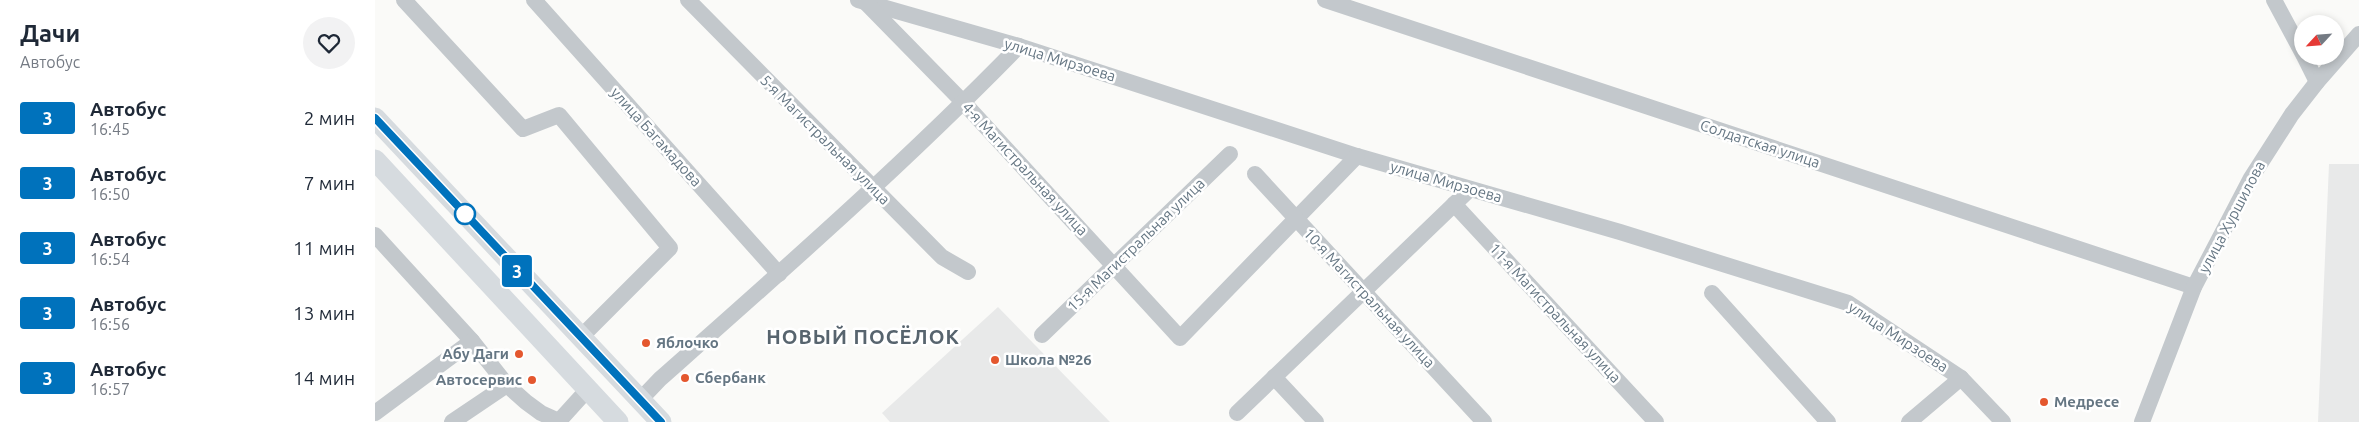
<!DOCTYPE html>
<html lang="ru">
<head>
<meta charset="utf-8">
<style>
  :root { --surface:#fff; --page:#f2f2f3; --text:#1f2937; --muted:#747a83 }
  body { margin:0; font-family:Ubuntu,sans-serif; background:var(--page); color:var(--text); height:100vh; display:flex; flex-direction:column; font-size:19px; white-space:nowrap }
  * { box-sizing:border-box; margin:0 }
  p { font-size:16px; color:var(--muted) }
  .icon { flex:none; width:28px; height:28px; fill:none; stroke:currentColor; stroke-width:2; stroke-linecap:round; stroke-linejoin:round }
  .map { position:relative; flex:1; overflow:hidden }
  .side { display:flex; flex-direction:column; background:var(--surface); width:375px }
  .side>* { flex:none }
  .badge { padding:0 10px; border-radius:4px; font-size:18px; line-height:32px }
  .needle { width:32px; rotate:244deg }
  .tools { position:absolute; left:1919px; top:15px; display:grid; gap:10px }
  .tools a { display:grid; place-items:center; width:50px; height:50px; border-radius:50%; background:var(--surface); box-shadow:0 2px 8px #0003; font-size:25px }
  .map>.badge { position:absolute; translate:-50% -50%; box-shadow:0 0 0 2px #fff }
  .round { display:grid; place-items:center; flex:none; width:52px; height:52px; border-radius:26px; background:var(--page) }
  .overview { display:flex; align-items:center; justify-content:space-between; height:85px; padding:0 20px }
  h1 { font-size:24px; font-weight:600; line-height:38px }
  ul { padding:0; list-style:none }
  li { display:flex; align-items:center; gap:15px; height:65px; padding:0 20px }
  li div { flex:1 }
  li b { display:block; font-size:19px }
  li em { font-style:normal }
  li .badge { min-width:55px; font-weight:700; text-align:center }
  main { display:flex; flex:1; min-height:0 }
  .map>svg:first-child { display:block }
</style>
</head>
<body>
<main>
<section class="side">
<div class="overview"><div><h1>Дачи</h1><p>Автобус</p></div><a class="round"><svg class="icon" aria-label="heart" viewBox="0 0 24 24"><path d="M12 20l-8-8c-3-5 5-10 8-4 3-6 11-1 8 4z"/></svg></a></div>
<ul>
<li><span class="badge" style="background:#0072bc;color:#fff">3</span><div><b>Автобус</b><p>16:45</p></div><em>2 мин</em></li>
<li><span class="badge" style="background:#0072bc;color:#fff">3</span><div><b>Автобус</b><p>16:50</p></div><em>7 мин</em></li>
<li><span class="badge" style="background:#0072bc;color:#fff">3</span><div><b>Автобус</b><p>16:54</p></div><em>11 мин</em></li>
<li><span class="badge" style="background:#0072bc;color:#fff">3</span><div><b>Автобус</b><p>16:56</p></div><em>13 мин</em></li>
<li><span class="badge" style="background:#0072bc;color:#fff">3</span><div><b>Автобус</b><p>16:57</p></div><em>14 мин</em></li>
</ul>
</section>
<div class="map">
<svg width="1984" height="422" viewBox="0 0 1984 422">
  <rect width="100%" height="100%" fill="#fafaf8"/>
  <g fill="#e8e9e9">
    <path d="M 1954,164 L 1984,164 L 1984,422 L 1943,422 Z"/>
    <path d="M 623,307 L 735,422 L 515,422 L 507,413 Z"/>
  </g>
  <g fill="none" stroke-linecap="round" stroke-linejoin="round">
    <g stroke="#c3c8cc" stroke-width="16">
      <path d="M 29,0 L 148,129 L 184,115 L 295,248 L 205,338"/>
      <path d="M 159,0 L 404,274"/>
      <path d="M 313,0 L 567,257 L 593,272"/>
      <path d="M 483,0 L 644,46 L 982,156 L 1245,232 L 1473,303 L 1586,378 L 1628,422"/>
      <path d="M 950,0 L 1819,287"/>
      <path d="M 1899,0 L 1928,54"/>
      <path d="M 491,3 L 589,103 L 805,338 L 982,156"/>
      <path d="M 1929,56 L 1942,82"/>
      <path d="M 880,174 L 1109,422"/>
      <path d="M 1079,204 L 1281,422"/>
      <path d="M 0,235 L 97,341 L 132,385 L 151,402 L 166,413 L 186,422"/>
      <path d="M 1337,293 L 1453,422"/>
      <path d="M 667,335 L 855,154"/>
      <path d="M 899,377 L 941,422"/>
      <path d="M 265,400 L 285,379 C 407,271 530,163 644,46"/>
      <path d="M 0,413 L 97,341"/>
      <path d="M 862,413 L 1095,189"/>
      <path d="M 184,421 L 213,389"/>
      <path d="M 77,422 L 132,385"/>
      <path d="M 1534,422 L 1586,378"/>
      <path d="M 1767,422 L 1819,287 L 1876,178 L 1917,114 L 1942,82 L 1984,34"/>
    </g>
    <g stroke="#d6dbdf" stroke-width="21">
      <path d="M 0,118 L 286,422"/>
      <path d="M 0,160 L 243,422"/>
    </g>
  </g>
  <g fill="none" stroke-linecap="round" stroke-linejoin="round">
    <defs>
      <path id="line" d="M 0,118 L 286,422"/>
    </defs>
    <use href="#line" stroke="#fff" stroke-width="11"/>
    <use href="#line" stroke="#0072bc" stroke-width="8"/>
  </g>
  <circle fill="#fff" stroke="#0072bc" stroke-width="2.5" cx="90" cy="214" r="10"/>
  <g fill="#e4572e" stroke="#fff" stroke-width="2">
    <circle cx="271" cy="343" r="5"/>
    <circle cx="144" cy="354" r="5"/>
    <circle cx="620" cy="360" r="5"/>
    <circle cx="310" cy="378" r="5"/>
    <circle cx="157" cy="380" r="5"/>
    <circle cx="1669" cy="402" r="5"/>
  </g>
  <g text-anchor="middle" stroke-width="5" stroke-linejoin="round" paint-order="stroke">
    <g font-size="15" fill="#657683" stroke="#fff">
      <text transform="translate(685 60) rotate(17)" y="5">улица Мирзоева</text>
      <text transform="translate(281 137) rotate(48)" y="5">улица Багамадова</text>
      <text transform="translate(450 140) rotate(45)" y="5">5-я Магистральная улица</text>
      <text transform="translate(1385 144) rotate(18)" y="5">Солдатская улица</text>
      <text transform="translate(650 169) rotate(47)" y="5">4-я Магистральная улица</text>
      <text transform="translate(1071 182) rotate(16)" y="5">улица Мирзоева</text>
      <text transform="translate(1857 217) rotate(-62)" y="5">улица Хуршилова</text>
      <text transform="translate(761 245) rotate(-44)" y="5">15-я Магистральная улица</text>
      <text transform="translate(994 298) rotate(47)" y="5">10-я Магистральная улица</text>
      <text transform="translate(1180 313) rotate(47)" y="5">11-я Магистральная улица</text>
      <text transform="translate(1523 337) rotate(33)" y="5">улица Мирзоева</text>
    </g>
    <g font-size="15" font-weight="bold" fill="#657683" stroke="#fff" text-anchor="start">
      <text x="281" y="348">Яблочко</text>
      <text x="134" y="359" text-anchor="end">Абу Даги</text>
      <text x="630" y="365">Школа №26</text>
      <text x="320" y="383">Сбербанк</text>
      <text x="147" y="385" text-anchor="end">Автосервис</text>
      <text x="1679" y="407">Медресе</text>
    </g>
    <g font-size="20" font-weight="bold" letter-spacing="1" fill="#57646e" stroke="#fff">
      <text x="488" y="344">НОВЫЙ ПОСЁЛОК</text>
    </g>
  </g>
</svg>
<div class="tools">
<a><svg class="needle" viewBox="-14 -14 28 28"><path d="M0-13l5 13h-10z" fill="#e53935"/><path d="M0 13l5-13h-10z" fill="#747a83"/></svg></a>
</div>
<b class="badge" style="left:142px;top:271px;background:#0072bc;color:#fff">3</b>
</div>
</main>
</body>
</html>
